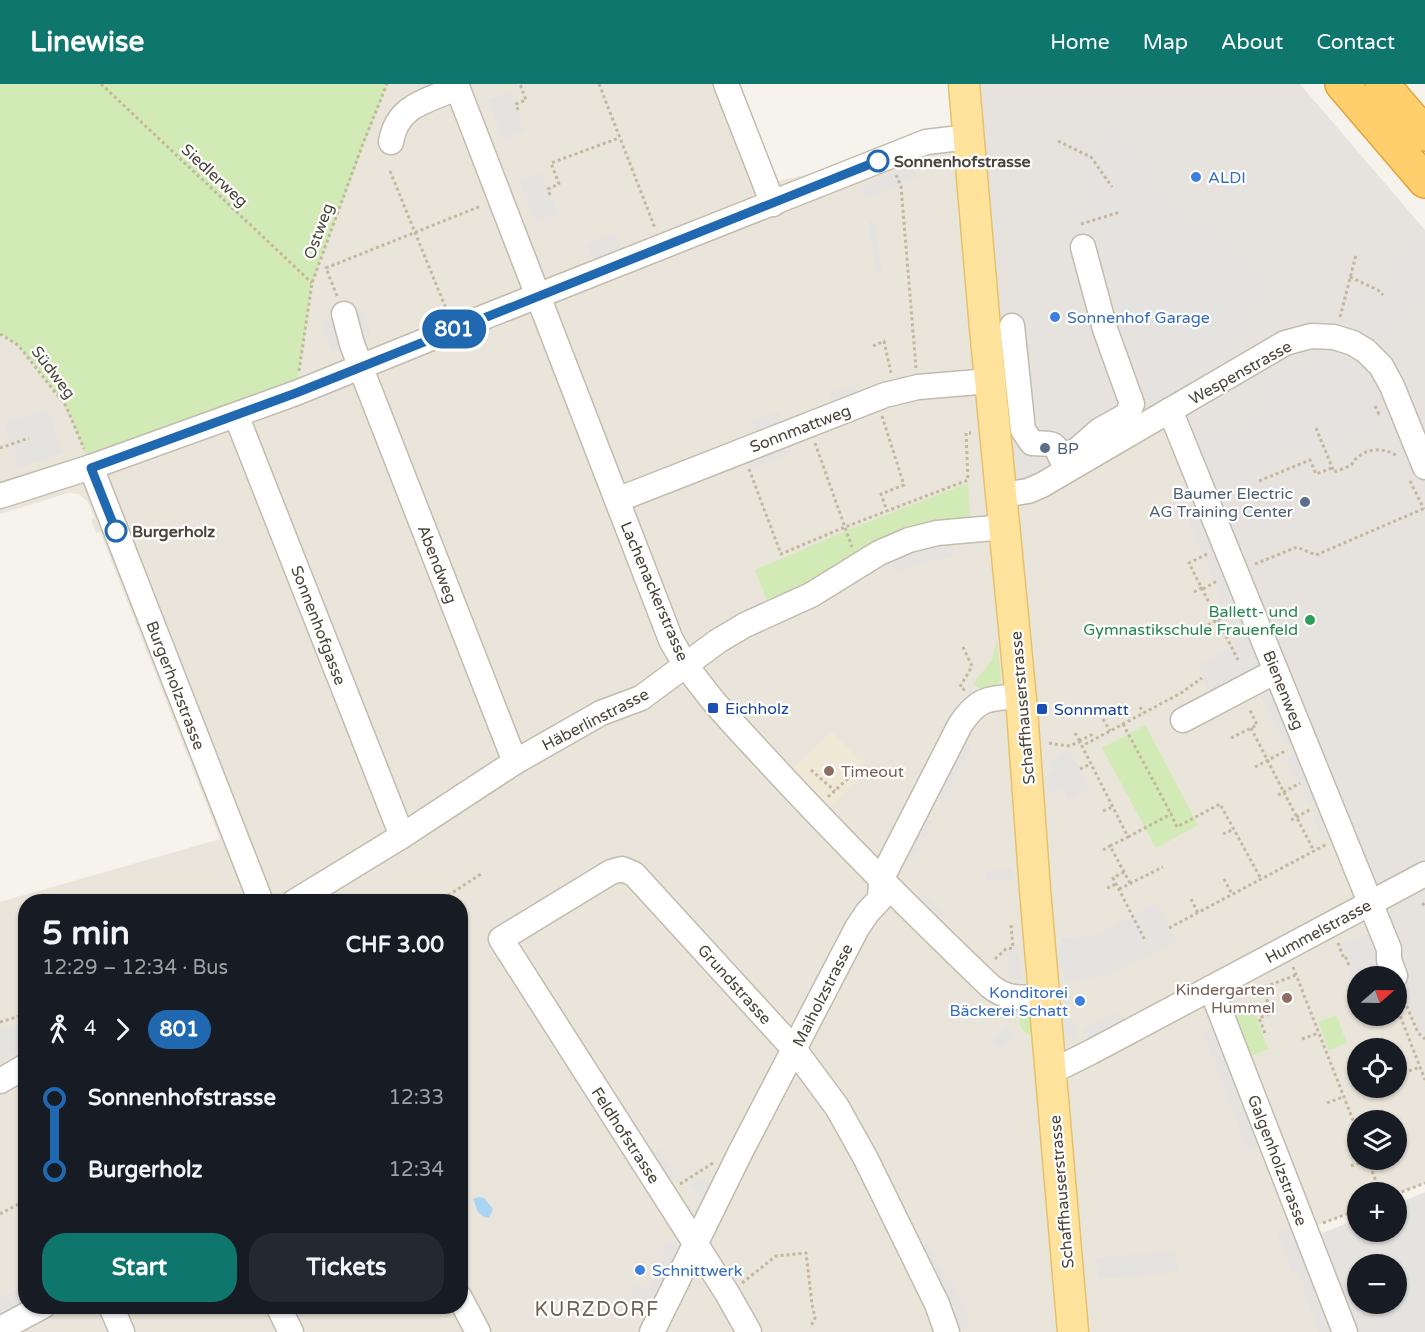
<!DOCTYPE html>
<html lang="en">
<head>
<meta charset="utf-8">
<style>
  :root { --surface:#171b24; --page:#242831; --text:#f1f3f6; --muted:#9ea1a6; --accent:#0f766e }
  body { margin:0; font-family:"Varela Round",sans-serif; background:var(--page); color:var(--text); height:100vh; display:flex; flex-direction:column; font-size:22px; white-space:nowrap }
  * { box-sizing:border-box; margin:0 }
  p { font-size:20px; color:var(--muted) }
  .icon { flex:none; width:33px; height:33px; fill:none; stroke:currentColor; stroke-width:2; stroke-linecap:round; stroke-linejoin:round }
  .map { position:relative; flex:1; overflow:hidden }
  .panel { position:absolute; left:18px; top:810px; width:450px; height:420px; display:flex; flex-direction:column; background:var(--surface); border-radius:24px; box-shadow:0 2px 4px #0004 }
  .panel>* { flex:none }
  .badge { padding:0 12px; border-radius:20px; font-size:21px; line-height:39px }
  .needle { width:39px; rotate:70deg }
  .fabs { position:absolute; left:1347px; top:882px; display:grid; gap:12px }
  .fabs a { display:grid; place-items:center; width:60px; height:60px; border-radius:50%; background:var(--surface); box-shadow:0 2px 4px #0004; font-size:30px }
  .map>.badge { position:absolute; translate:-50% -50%; box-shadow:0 0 0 3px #fff }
  .legs { display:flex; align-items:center; gap:9px; height:66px; padding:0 24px; font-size:20px }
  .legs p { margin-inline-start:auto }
  .headline { display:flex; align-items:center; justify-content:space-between; height:102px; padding:0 24px }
  h1 { font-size:33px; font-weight:700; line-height:45px }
  .primary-button { display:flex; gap:12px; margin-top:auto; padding:12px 24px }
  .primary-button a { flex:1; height:69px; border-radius:24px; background:var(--accent); color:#fff; font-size:24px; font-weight:700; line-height:69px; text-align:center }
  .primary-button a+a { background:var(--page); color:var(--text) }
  ul { padding:0 24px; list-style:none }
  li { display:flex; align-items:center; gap:21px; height:72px; font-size:22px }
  li i { display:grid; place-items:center; width:9px; height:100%; margin:0 8px; background:currentColor }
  li i::after { content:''; width:15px; height:15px; margin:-8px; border:4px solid; border-radius:50%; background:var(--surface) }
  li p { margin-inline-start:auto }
  li:first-child i { background:linear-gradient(#0000 50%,currentColor 0) }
  li:last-child i { background:linear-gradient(currentColor 50%,#0000 0) }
  header { display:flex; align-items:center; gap:36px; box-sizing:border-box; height:84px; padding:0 30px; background:var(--accent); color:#fff }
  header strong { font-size:28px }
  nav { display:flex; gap:33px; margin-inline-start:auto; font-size:21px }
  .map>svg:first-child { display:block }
</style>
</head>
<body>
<header>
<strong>Linewise</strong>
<nav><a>Home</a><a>Map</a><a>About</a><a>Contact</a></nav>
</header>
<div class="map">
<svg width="1425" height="1248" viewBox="0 0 1425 1248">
  <rect width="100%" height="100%" fill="#f6f3ec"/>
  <path fill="#eae5da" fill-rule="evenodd" d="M 387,0 L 737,0 L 778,97 L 969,53 L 1170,326 L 1395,892 L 1358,892 L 1358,932 L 1396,932 L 1397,896 L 1418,949 L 1425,955 L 1425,1099 L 1397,1110 L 1396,1108 L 1358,1108 L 1357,1126 L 1305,1146 L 1345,1248 L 0,1248 L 0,818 L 220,755 L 100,448 L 96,449 L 91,436 L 94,434 L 88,418 L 79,410 L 68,409 L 0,430 L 0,250 L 18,261 L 66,322 L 92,383 L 296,309 L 312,199 ZM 26,818 L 460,818 L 460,1222 L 26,1222 ZM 1358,964 L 1396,964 L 1396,1004 L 1358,1004 ZM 1358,1036 L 1396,1036 L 1396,1076 L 1358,1076 Z"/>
  <path fill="#e6e2dd" d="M 964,0 L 1300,0 L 1425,146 L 1425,955 L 1418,949 L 1402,909 L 1170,327 L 1002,411 Z"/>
  <path fill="#efe8d6" d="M 832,647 L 869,686 L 826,728 L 788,688 Z"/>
  <g fill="#d2eab5">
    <path d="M 0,0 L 387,0 L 312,199 L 296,309 L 91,383 L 66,322 L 18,261 L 0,250 Z"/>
    <path d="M 968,399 L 970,436 L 768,519 L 755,486 L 843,448 Z"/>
    <path d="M 997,555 L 1001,596 L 996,601 L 985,607 L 973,600 L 992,576 Z"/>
    <path d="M 1145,641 L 1198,741 L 1156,764 L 1102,664 Z"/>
    <path d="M 1251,919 L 1268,965 L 1249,973 L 1231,926 Z"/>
    <path d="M 1022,927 L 1033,936 L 1038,953 C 1023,952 1015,941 1022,927 Z"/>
    <path d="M 1336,931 L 1347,959 L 1329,966 L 1318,938 Z"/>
  </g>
  <g fill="#e5e3e0" fill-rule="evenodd">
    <path d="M 510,7 L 526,47 L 503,55 L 488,16 Z"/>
    <path d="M 1113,47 L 1198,144 L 1211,133 L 1270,204 L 1261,212 L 1253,238 L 1153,325 L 1079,76 Z"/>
    <path d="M 911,81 L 917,93 L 866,115 L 860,103 Z"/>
    <path d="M 542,89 L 558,129 L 535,137 L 520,98 Z"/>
    <path d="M 868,134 L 875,138 L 882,188 L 876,189 Z"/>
    <path d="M 1415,144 L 1425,150 L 1425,211 L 1370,257 L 1349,231 L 1377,208 L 1401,167 L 1408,170 L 1412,162 L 1406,158 Z"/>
    <path d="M 615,148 L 621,165 L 593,176 L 587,160 Z"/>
    <path d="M 361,223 L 372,253 L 332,268 L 321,239 Z"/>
    <path d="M 1332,268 L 1337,278 L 1342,277 L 1356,283 L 1370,300 L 1387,341 L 1337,362 L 1332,349 L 1320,354 L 1313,360 L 1218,401 L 1200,357 L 1260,333 L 1256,300 Z"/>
    <path d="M 856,300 L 860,313 L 833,322 L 828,309 Z"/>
    <path d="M 48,325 L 63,369 L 18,384 L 4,339 Z"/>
    <path d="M 779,328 L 784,344 L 757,354 L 751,337 Z"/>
    <path d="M 787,358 L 792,370 L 751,385 L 746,372 Z"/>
    <path d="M 1198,416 L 1266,580 L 1211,611 L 1196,582 L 1235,562 L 1228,530 L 1183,423 Z"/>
    <path d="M 953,461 L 955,473 L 926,478 L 897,489 L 892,478 L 924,465 Z"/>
    <path d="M 1274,602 L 1297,656 L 1285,662 L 1259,610 Z"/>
    <path d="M 966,659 L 971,662 L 944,717 L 939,714 Z"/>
    <path d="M 1070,665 L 1090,704 L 1069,716 L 1063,704 L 1049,711 L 1047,692 L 1055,688 L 1049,677 Z"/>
    <path d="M 1300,665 L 1320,715 L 1309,720 L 1285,674 Z"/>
    <path d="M 1325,727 L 1335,750 L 1323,755 L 1313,733 Z"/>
    <path d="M 927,735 L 933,738 L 913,777 L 907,774 Z"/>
    <path d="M 1012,784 L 1013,795 L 987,798 L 986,787 Z"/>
    <path d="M 923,809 L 943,828 L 935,837 L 914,818 Z"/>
    <path d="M 1156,819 L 1177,857 L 1106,892 L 1064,897 L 1064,884 L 1057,884 L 1055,868 L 1062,867 L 1061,854 L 1095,852 Z"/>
    <path d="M 1374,848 L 1389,889 L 1378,892 L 1358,892 L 1357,900 L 1355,901 L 1339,860 Z"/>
    <path d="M 1018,865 L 1021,895 L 1009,896 L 1006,866 Z"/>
    <path d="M 1065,902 L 1068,935 L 1075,935 L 1077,955 L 1069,952 L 1062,939 L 1059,903 Z"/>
    <path d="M 1118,928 L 1129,939 L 1094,957 L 1081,946 Z"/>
    <path d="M 25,938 L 25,963 L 0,977 L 0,946 Z"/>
    <path d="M 1214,941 L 1262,1061 L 1248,1067 L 1203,949 Z"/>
    <path d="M 1006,943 L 1015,952 L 1000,967 L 991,958 Z"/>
    <path d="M 660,1065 L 678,1093 L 666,1100 L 648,1072 Z"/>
    <path d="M 702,1094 L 713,1106 L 706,1119 L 690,1101 Z"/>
    <path d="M 1425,1108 L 1425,1248 L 1355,1248 L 1318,1151 L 1357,1135 L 1358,1148 L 1396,1148 L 1397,1120 ZM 1358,1180 L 1396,1180 L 1396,1220 L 1358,1220 Z"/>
    <path d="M 1292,1143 L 1333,1248 L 1319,1248 L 1298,1191 L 1292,1189 L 1277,1149 Z"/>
    <path d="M 667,1158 L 682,1161 L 649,1236 L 625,1225 L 636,1200 L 648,1206 L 662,1177 L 659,1175 Z"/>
    <path d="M 929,1159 L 947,1197 L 951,1195 L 973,1245 L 956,1247 L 918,1164 Z"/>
    <path d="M 1174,1167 L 1178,1188 L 1098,1195 L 1096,1174 Z"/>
    <path d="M 25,1201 L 25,1219 L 0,1232 L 0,1214 Z"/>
  </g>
  <path fill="#a9d4f2" d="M 479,1113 L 484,1114 L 493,1125 L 489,1134 L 484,1133 L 478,1128 L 473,1115 Z"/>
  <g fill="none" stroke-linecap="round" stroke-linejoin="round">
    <defs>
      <g id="minor">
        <path d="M 456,0 L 671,556 C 698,606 739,645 777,687 C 846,761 917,832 990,902 C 1007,916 1023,914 1044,913"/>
        <path d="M 726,0 L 773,120"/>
        <path d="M 391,58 C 397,21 427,17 457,4"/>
        <path d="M 344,230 L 352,260 L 364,292 L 515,678"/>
        <path d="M 1012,242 L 1023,346 L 1032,359 C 1059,360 1053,358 1065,382"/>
        <path d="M 1170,326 L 1389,865 L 1389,876 L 1395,892"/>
        <path d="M 236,331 L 402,752"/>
        <path d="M 1060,371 L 1076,367 L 1100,346 L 1127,331 L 1132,320 L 1105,245 L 1083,163"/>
        <path d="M 91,383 L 261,818"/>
        <path d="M 1002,411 L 1028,407 L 1042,401 L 1285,259 L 1311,252 L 1334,253 L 1353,259 L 1366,267 L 1381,282 L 1392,302 L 1425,383"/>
        <path d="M 0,412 L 91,383 L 296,309 L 454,245 L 926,58 L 969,53"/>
        <path d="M 617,416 L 885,311 L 918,303 L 990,297"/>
        <path d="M 1183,636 L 1276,587"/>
        <path d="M 294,818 L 402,752 L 515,678 L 601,629 L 641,614 L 718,557 L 745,541 L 811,511 L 879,469 L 909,456 L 937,449 L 1005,443"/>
        <path d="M 1211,904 L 1345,1248"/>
        <path d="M 1051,983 L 1061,983 L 1091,968 L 1425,790"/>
        <path d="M 0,997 L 26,982"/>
        <path d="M 460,1214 L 478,1248"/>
        <path d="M 111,1222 L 122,1248"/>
        <path d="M 278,1222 L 291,1248"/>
        <path d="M 0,1245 L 43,1222"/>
        <path d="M 652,1248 L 741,1067 L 857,844 L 867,829 L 880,815 L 881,797 L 887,784 L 960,641 C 979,612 989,615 1021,612"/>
        <path d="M 749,1248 L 727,1209 L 501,855 L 611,788 L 622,785 L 634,790 L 794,965 L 837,1023 L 866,1075 L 937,1220 L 947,1248"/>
      </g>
      <path id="major" d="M 964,0 L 985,244 L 1022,626 L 1035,806 L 1073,1248"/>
      <g id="highway">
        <path d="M 1342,0 L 1425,97"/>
        <path d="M 1382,0 L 1425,50"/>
      </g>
    </defs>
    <use href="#minor" stroke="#c2bbae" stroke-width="27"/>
    <use href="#major" stroke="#e6c16a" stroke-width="33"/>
    <use href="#highway" stroke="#e0a43c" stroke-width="36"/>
    <g stroke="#c4b79f" stroke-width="3" stroke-dasharray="3 3" stroke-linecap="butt">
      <path d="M 101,0 L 312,199"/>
      <path d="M 599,0 L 655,144"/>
      <path d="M 518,26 L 516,20 L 526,16 L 520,0"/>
      <path d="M 1058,57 L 1091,73 L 1112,103"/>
      <path d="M 390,87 L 447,227"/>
      <path d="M 896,91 L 901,102 L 916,284"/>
      <path d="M 550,111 L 548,105 L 559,100 L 551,79 L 619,54"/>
      <path d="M 1081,140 L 1120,128"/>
      <path d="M 1350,193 L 1378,206 L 1383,211"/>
      <path d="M 337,212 L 326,184 L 481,122"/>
      <path d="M 1340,233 L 1356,171"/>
      <path d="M 0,250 L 18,261 L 66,322 L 84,365"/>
      <path d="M 873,262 L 884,257 L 891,289"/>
      <path d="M 299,287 L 312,199 L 362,62 L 387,0"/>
      <path d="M 1375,322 L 1379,330 L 1381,329"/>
      <path d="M 882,332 L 904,401 L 881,410 L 887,427"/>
      <path d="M 1316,344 L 1334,388 C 1339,386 1347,384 1352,380 C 1354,378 1355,375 1358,373 C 1368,363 1388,364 1398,373"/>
      <path d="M 815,359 L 852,463"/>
      <path d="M 0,364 L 29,354"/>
      <path d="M 749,385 L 781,470 L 845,443 L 968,396 L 966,349 L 971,349"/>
      <path d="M 1259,397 L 1310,376 L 1316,390 L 1332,384"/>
      <path d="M 1410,397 L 1424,425"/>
      <path d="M 1207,470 L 1189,479 L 1238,576"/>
      <path d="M 1255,480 L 1297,463 L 1316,471 L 1425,424"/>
      <path d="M 1203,505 L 1217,497"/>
      <path d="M 1194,508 L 1203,503"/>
      <path d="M 1208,541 L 1230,529"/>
      <path d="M 963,563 L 972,582 L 960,603 L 966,607"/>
      <path d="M 1140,623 L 1143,629"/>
      <path d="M 1103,635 L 1110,647"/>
      <path d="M 1123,640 L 1171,730"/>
      <path d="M 1251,644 L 1314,767"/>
      <path d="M 1075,649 L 1079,656"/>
      <path d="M 1231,654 L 1257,641 L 1249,624"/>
      <path d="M 1079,657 L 1095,649"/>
      <path d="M 1049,659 L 1068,662 L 1080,658 L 1082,662"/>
      <path d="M 1255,683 L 1287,666"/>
      <path d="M 1080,685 L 1090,680"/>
      <path d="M 811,686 L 835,707"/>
      <path d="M 1278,711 L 1300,699"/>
      <path d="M 828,713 L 856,687"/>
      <path d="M 1103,727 L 1112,723"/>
      <path d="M 1291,736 L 1311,725"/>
      <path d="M 1223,750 L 1234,745"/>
      <path d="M 1128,753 L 1171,730 L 1177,743 L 1220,720 L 1261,795"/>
      <path d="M 1103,766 L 1110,762"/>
      <path d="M 1124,788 L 1113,794 L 1145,856"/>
      <path d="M 1224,795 L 1232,810"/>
      <path d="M 1130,799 L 1110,762 L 1128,753 L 1082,662 L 1181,609 L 1202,594"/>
      <path d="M 1107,804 L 1116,800"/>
      <path d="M 1119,805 L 1163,783"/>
      <path d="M 1191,815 L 1198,829"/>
      <path d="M 438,818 L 481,790"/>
      <path d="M 1422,821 L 1425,819"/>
      <path d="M 1169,844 L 1327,760"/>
      <path d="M 1338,859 L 1344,875 L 1346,874 L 1349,882"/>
      <path d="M 995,875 L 1006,865 L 1013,864 L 1011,841 L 1010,841"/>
      <path d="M 1293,883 L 1358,1049"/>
      <path d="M 1402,911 L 1418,949 L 1425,955"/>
      <path d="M 1396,921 L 1425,996"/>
      <path d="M 0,938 L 26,930"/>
      <path d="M 1265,949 L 1259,934 L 1272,929 L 1262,904 L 1296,891"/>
      <path d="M 1302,955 L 1319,949"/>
      <path d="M 1409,987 L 1420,983"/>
      <path d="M 1327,1019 L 1343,1013"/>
      <path d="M 1368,1076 L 1380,1108"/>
      <path d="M 1351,1082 L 1368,1076"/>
      <path d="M 680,1100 L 713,1079"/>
      <path d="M 1396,1110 L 1425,1099"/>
      <path d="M 0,1130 L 26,1116"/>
      <path d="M 1323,1139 L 1358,1126"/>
      <path d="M 742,1199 L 776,1172 L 806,1169 L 812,1220 L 815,1234 L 811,1242"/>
    </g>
    <use href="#minor" stroke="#fff" stroke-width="24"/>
    <use href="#major" stroke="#ffe39c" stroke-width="30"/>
    <use href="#highway" stroke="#ffcf6e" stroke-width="33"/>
  </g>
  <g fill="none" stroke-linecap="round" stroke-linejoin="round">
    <defs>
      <path id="line-1" d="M 116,447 L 91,384 L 296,309 L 878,77"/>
    </defs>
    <use href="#line-1" stroke="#fff" stroke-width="14"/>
    <use href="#line-1" stroke="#2069b0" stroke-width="9"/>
  </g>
  <g fill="#fff" stroke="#2069b0" stroke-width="3">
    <circle cx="878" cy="77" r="10"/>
    <circle cx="116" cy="447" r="10"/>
  </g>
  <g fill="#3f7fe0" stroke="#fff" stroke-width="2">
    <circle cx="1196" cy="93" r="6"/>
    <circle cx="1055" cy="233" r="6"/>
    <circle cx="1080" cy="917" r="6"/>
    <circle cx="640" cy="1186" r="6"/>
  </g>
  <g fill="#5c6f8a" stroke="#fff" stroke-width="2">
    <circle cx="1045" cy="364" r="6"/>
    <circle cx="1305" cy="418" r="6"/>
  </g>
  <circle fill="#2e9e5b" stroke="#fff" stroke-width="2" cx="1310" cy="536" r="6"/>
  <g fill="#1a4fb4" stroke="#fff" stroke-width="2">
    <rect x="707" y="618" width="12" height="12" rx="3"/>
    <rect x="1036" y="619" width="12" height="12" rx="3"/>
  </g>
  <g fill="#8d6e63" stroke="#fff" stroke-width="2">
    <circle cx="829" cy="687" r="6"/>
    <circle cx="1287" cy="914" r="6"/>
  </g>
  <g text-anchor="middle" stroke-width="4.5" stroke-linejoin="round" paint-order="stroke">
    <g font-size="16" font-weight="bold" fill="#4b4439" stroke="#fff" text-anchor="start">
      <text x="894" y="83">Sonnenhofstrasse</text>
      <text x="132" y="453">Burgerholz</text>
    </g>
    <g font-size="16" fill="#4b4439" stroke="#fff">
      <text transform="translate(215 91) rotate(43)" y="6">Siedlerweg</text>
      <text transform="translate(318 147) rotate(-70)" y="6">Ostweg</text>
      <text transform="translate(54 288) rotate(53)" y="6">Südweg</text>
      <text transform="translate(1240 288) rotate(-29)" y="6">Wespenstrasse</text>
      <text transform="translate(800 344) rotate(-21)" y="6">Sonnmattweg</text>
      <text transform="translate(438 480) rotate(69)" y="6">Abendweg</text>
      <text transform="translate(655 507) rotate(67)" y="6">Lachenackerstrasse</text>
      <text transform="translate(319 541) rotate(69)" y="6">Sonnenhofgasse</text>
      <text transform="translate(176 601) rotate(69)" y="6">Burgerholzstrasse</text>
      <text transform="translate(1284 606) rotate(68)" y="6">Bienenweg</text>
      <text transform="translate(1022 624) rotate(-95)" y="6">Schaffhauserstrasse</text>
      <text transform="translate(595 635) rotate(-27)" y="6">Häberlinstrasse</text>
      <text transform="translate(1318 847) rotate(-28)" y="6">Hummelstrasse</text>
      <text transform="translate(735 900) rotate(48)" y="6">Grundstrasse</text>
      <text transform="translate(822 911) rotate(-63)" y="6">Maiholzstrasse</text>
      <text transform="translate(626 1051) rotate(57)" y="6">Feldhofstrasse</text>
      <text transform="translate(1278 1076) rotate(69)" y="6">Galgenholzstrasse</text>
      <text transform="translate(1061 1108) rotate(-95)" y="6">Schaffhauserstrasse</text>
    </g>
    <g font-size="16" fill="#366cbe" stroke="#fff" text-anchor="start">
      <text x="1208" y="99">ALDI</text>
      <text x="1067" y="239">Sonnenhof Garage</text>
      <text x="1068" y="914" text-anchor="end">Konditorei<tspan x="1068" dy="18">Bäckerei Schatt</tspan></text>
      <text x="652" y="1192">Schnittwerk</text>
    </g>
    <g font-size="16" fill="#4e5e75" stroke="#fff" text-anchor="start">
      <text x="1057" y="370">BP</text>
      <text x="1293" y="415" text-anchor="end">Baumer Electric<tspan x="1293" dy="18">AG Training Center</tspan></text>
    </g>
    <g font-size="16" fill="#27864d" stroke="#fff" text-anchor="end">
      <text x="1298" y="533">Ballett- und<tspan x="1298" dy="18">Gymnastikschule Frauenfeld</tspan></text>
    </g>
    <g font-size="16" fill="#164399" stroke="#fff" text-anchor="start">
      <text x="725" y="630">Eichholz</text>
      <text x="1054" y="631">Sonnmatt</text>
    </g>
    <g font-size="16" fill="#785e54" stroke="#fff" text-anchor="start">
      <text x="841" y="693">Timeout</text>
      <text x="1275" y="911" text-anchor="end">Kindergarten<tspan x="1275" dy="18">Hummel</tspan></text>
    </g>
    <g font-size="20" letter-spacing="1.5" fill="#6e6250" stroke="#fff">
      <text x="597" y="1232">KURZDORF</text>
    </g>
  </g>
</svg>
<div class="fabs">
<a><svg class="needle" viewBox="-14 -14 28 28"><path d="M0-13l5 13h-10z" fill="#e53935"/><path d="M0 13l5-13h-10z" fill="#9ea1a6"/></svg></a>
<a><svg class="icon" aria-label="locate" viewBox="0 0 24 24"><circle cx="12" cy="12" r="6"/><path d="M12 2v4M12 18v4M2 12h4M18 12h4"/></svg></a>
<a><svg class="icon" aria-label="layers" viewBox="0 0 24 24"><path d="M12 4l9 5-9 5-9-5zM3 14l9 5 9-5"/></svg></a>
<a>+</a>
<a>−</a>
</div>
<b class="badge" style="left:454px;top:245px;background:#2069b0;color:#fff">801</b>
<section class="panel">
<div class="headline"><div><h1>5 min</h1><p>12:29 – 12:34 · Bus</p></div><b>CHF 3.00</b></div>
<div class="legs"><svg class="icon" aria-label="walk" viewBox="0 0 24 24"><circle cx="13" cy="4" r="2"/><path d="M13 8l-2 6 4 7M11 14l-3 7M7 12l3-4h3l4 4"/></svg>4<svg class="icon" aria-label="forward" viewBox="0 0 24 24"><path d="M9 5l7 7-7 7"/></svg><b class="badge" style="background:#2069b0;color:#fff">801</b></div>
<ul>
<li><i style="color:#2069b0"></i><b>Sonnenhofstrasse</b><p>12:33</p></li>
<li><i style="color:#2069b0"></i><b>Burgerholz</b><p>12:34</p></li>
</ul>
<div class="primary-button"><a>Start</a><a>Tickets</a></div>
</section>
</div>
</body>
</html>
